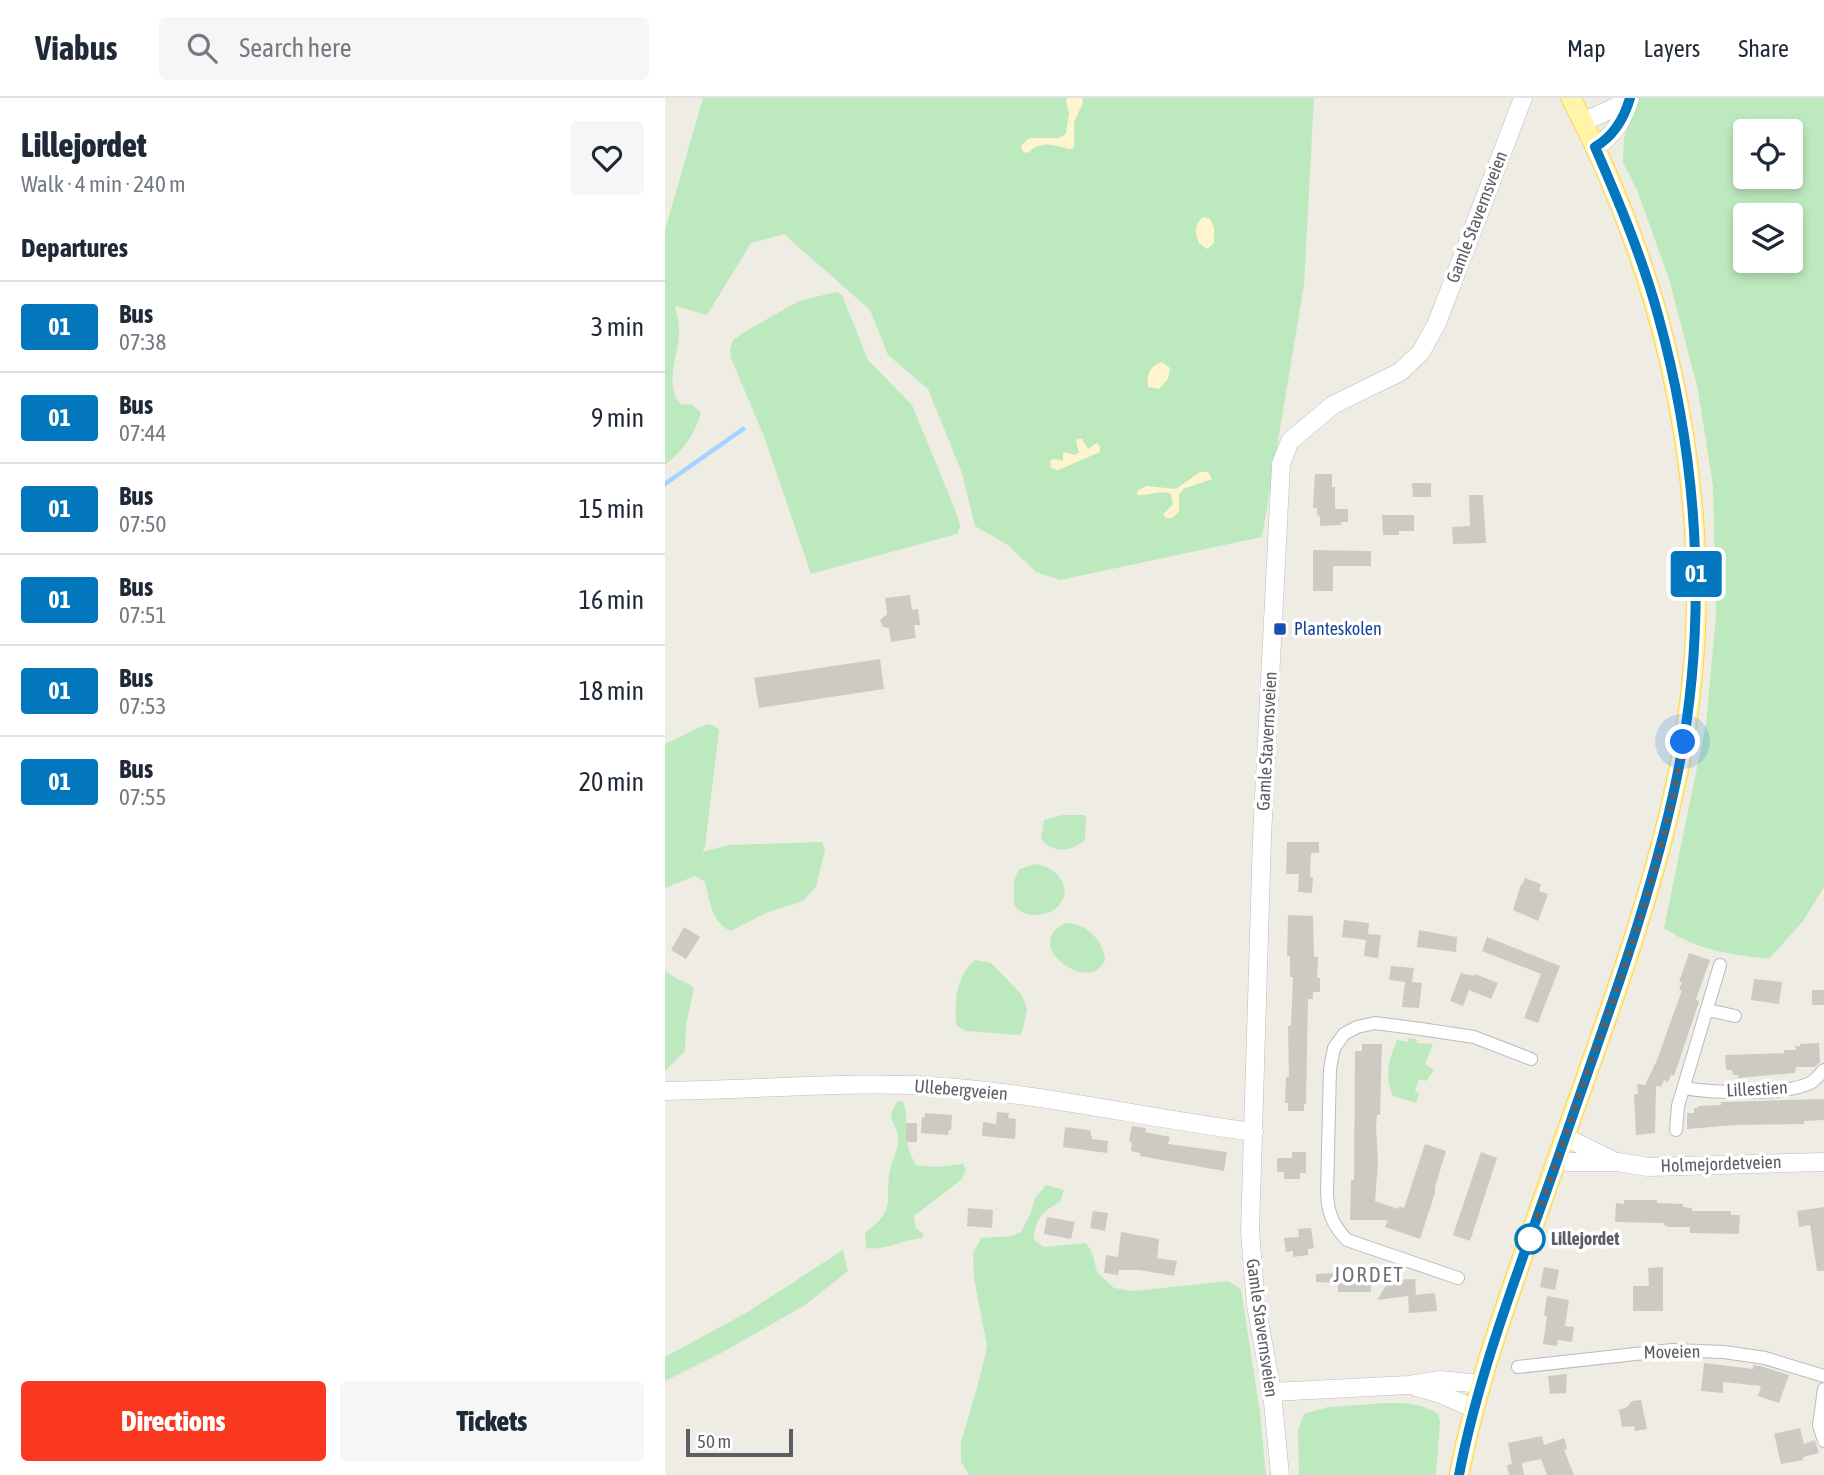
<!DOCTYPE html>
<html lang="en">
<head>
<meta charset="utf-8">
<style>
  :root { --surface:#fff; --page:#f6f6f7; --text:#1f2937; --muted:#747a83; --line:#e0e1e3; --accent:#f9381f }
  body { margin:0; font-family:"Asap Condensed",sans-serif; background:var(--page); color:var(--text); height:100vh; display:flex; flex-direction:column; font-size:26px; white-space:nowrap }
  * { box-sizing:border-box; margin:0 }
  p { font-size:23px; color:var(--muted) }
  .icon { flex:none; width:38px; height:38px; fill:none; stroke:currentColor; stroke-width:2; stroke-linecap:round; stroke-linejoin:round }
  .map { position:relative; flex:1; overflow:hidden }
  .details { display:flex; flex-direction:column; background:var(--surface); width:665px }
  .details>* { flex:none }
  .badge { padding:0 14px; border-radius:5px; font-size:24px; line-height:46px }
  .fabs { position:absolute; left:1068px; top:21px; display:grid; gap:14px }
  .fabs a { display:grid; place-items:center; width:70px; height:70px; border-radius:7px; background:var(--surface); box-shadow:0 4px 10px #0003; font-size:35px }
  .scale { position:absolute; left:21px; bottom:18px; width:107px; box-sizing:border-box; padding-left:7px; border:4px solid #5b5f65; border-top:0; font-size:19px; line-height:24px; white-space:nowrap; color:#5b5f65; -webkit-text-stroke:5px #fff; paint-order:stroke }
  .you { position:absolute; width:35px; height:35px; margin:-18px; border:5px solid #fff; border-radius:50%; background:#1a73e8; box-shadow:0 0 0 10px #1a73e833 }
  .map>.badge { position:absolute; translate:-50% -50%; box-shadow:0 0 0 4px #fff }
  h2 { padding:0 21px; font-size:26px; line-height:63px }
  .round { display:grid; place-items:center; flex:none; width:74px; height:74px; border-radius:7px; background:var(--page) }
  .overview { display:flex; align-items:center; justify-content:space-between; height:119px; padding:0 21px }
  h1 { font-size:33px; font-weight:800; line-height:52px }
  .primary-button { display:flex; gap:14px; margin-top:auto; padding:14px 21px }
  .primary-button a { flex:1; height:80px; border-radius:7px; background:var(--accent); color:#fff; font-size:28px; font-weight:800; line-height:80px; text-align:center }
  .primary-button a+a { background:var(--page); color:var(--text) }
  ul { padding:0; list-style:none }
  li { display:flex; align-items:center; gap:21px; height:91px; padding:0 21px; border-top:2px solid var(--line) }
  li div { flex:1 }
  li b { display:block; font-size:26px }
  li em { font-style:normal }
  li .badge { min-width:77px; font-weight:700; text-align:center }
  header { display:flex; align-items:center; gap:42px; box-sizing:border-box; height:98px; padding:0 35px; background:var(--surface); border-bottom:2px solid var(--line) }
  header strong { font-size:33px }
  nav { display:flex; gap:38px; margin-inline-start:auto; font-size:24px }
  .search { width:490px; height:63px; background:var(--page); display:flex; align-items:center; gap:18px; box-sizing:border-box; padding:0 24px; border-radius:7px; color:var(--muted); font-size:26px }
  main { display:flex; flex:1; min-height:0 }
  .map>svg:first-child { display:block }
</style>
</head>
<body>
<header>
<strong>Viabus</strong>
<div class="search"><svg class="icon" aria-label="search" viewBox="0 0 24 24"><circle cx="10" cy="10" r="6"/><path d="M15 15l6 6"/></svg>Search here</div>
<nav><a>Map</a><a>Layers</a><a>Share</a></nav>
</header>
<main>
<section class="details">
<div class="overview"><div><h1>Lillejordet</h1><p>Walk · 4 min · 240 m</p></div><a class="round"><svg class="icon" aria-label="heart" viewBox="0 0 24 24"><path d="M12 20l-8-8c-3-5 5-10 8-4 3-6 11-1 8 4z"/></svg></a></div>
<h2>Departures</h2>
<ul>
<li><span class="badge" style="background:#0277bd;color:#fff">01</span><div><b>Bus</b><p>07:38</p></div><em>3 min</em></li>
<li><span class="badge" style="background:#0277bd;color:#fff">01</span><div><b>Bus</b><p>07:44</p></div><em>9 min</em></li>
<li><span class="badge" style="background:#0277bd;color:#fff">01</span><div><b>Bus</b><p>07:50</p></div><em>15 min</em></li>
<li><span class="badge" style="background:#0277bd;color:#fff">01</span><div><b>Bus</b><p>07:51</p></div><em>16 min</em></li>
<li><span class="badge" style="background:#0277bd;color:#fff">01</span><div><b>Bus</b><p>07:53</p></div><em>18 min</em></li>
<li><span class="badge" style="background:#0277bd;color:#fff">01</span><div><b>Bus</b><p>07:55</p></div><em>20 min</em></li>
</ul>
<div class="primary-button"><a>Directions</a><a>Tickets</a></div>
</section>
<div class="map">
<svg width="1159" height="1377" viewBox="0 0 1159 1377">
  <rect width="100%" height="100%" fill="#efede3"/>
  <g fill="#bde9be" fill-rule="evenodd">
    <path d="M 38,0 L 649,0 L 639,187 L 597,439 L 395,482 L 371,474 L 343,447 L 310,428 L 297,375 L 263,291 L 223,257 L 205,212 L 119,136 L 86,145 L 42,217 L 10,208 C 12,217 15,227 14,237 C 12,261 0,287 15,306 L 27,307 L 36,314 C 30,337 18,352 0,367 L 0,132 Z"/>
    <path d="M 973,0 L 1159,0 L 1159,789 L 1138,823 L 1104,861 C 1064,856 1033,853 999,830 L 1041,626 L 1051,518 L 1048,388 L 1033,292 L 1004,181 L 972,92 L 958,65 L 959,40 ZM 1080,33 L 1125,33 L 1125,79 L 1080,79 ZM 1080,117 L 1125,117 L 1125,163 L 1080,163 Z"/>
    <path d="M 171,194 L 177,197 L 203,262 L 247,307 L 293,419 L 295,429 L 292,436 L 146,476 L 100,341 L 66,260 L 65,251 L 68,242 L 83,232 L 134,203 Z"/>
    <path d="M 42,626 L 49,628 L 54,632 L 40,749 L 37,754 L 64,747 L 157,744 L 160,752 L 151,789 L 138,803 L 101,815 L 66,833 C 46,824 45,803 40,784 L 30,778 L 0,790 L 0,646 Z"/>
    <path d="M 397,717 L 419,717 L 421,720 L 420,742 C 407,754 388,756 376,741 L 379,722 Z"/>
    <path d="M 371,766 C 389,768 409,788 395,806 C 384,820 359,821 349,807 L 349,783 L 354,771 Z"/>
    <path d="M 401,825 C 420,825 439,842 440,862 C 424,899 354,845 401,825 Z"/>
    <path d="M 311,862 L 326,865 L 357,897 L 362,911 L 357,935 L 354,937 L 301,933 L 292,928 C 288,907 292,873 311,862 Z"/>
    <path d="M 0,872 C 7,881 20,882 29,890 L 21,928 L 20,953 L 0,973 Z"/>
    <path d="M 744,940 L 751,941 L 752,945 L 768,946 L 760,966 L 769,972 L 761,983 L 754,981 L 750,993 L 754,996 L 751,1005 L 728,998 C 719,976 724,962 732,942 L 743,944 Z"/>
    <path d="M 238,1003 C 246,1029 235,1039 251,1067 L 271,1069 L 298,1066 L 301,1072 L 296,1082 L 249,1118 L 251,1130 L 259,1137 L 257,1140 C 237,1142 219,1153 201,1150 L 200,1135 C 233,1110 219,1105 225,1072 C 227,1060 236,1048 232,1034 C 228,1019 221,1022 232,1004 Z"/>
    <path d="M 381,1087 L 399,1092 L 395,1104 C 377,1114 370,1120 369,1142 L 379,1149 L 421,1145 L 427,1154 L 432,1174 L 449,1190 L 469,1193 L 563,1183 L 576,1191 L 595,1315 L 601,1377 L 304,1377 L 296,1364 L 296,1344 L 315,1279 L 322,1248 L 309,1180 L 308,1156 L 316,1140 L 347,1138 L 356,1134 L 365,1117 L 370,1100 Z"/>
    <path d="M 178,1152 L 183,1173 L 140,1207 L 58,1254 L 0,1283 L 0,1259 L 81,1215 Z"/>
    <path d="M 721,1305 C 741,1305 756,1305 773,1316 L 775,1324 L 771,1377 L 634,1377 L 633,1332 L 639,1316 L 663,1309 Z"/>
  </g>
  <g fill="#fef5cf">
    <path d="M 402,0 L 417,0 L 418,5 L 409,24 L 409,50 L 404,51 C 389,47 375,42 363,55 L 358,54 L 356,48 L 364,40 L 394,40 L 401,36 L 404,15 L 401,3 Z"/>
    <path d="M 538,119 L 545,121 L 549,130 L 549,145 L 542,151 L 534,145 C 530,135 529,127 538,119 Z"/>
    <path d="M 497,264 L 505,270 L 503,281 L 494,291 L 483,289 C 481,277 485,267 497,264 Z"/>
    <path d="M 413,341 L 417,341 L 423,351 L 432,345 L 435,349 L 435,354 L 393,372 L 386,370 L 385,363 L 389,361 L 398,363 L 398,354 L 409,357 L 414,355 L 411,344 Z"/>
    <path d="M 535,374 L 543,374 L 547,381 L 518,391 L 514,397 L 514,414 L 507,420 L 501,420 L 498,416 L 508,407 L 506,396 C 494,391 483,399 472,397 L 473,392 L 482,388 L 511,391 Z"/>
  </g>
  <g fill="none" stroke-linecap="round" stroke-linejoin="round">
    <path stroke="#a3d3ff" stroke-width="4.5" d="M 0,386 L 78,331"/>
  </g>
  <g fill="#cccac2">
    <path d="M 650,376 L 667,376 L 667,389 L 670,389 L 670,411 L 683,411 L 683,424 L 676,424 L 676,427 L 655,428 L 655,419 L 652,416 L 652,410 L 648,410 Z"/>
    <path d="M 747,385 L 766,385 L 766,399 L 748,399 Z"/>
    <path d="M 804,397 L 818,397 L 821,445 L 788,446 L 787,429 L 805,428 Z"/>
    <path d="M 717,417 L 749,417 L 749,433 L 734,433 L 734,437 L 718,437 Z"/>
    <path d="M 648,452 L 706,453 L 706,468 L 668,468 L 668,493 L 648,493 Z"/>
    <path d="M 245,497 L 247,512 L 253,511 L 255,527 L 249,527 L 251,540 L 226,544 L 224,530 L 218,529 L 215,522 L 222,516 L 220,500 Z"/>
    <path d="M 215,561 L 219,591 L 94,610 L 89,580 Z"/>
    <path d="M 622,744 L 654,744 L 654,755 L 646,755 L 645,779 L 648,780 L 647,795 L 633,794 L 634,776 L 621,776 Z"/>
    <path d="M 860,780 L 876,786 L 874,793 L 883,796 L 873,823 L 848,812 L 856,786 L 857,787 Z"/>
    <path d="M 623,817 L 648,818 L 649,859 L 653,859 L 652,880 L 655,880 L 655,894 L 648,894 L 648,901 L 643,901 L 641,1006 L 639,1006 L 639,1013 L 623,1013 L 623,1005 L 620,1005 L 621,979 L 624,979 L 623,928 L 626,928 L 628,879 L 625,879 L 625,858 L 622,858 Z"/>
    <path d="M 679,822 L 704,825 L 703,836 L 716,837 L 713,860 L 699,858 L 701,842 L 677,839 Z"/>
    <path d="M 19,829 L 35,839 L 21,861 L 6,852 Z"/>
    <path d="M 754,832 L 792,839 L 791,854 L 752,849 Z"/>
    <path d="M 822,839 L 895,868 L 873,925 L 859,920 L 876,876 L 817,853 Z"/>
    <path d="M 1024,855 L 1045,862 L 1031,901 L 1034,904 L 1009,978 L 1006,977 L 1003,984 L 999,982 L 996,989 L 991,988 L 990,1035 L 971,1037 L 969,996 L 973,996 L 972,986 L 980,987 L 992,962 L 1017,892 L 1014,892 L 1017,884 L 1014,884 Z"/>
    <path d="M 726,868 L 749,870 L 747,884 L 757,885 L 754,910 L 737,909 L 740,884 L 724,882 Z"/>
    <path d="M 796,875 L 809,878 L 810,876 L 833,885 L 826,901 L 804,892 L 798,908 L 785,903 Z"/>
    <path d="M 1089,881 L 1117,884 L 1114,906 L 1086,902 Z"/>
    <rect x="1147" y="892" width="12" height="15"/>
    <path d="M 1154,945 L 1155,964 L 1150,969 L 1131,969 L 1130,975 L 1073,980 L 1073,977 L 1068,977 L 1067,972 L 1061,972 L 1060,957 L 1119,955 L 1119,952 L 1131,952 L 1130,948 L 1135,948 L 1135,946 Z"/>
    <path d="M 697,946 L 717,946 L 715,1017 L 712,1017 L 711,1029 L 713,1065 L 710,1103 L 733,1111 L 734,1108 L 739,1110 L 760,1046 L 781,1053 L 770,1089 L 770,1095 L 755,1141 L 720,1129 L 723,1122 L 685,1122 L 686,1082 L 689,1082 L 690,953 L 697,953 Z"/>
    <path d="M 1159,1001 L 1159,1022 L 1139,1023 L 1139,1026 L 1070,1027 L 1022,1031 L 1022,1015 L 1029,1015 L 1029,1010 L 1033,1010 L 1033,1008 L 1056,1007 L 1056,1004 Z"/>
    <path d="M 332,1014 L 344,1015 L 343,1020 L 351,1021 L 350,1041 L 317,1038 L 318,1024 L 331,1026 Z"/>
    <path d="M 260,1015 L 287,1017 L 286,1032 L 284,1032 L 283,1037 L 256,1035 L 257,1019 L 260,1019 Z"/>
    <rect x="241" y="1025" width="11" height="19"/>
    <path d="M 467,1028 L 481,1030 L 480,1034 L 505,1039 L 503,1046 L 562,1054 L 559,1073 L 475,1058 L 475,1055 L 466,1053 L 467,1045 L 464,1043 Z"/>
    <path d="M 400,1029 L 425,1032 L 427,1041 L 443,1043 L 442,1055 L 398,1049 Z"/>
    <path d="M 627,1054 L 641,1054 L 641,1075 L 635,1075 L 635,1081 L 619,1081 L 619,1074 L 612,1074 L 612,1060 L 627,1060 Z"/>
    <path d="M 816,1054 L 832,1060 L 805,1143 L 788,1137 Z"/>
    <path d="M 959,1102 L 992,1102 L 992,1105 L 1018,1106 L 1018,1109 L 1027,1110 L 1027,1113 L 1066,1113 L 1066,1117 L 1075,1117 L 1074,1136 L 1025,1135 L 1025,1129 L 1004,1129 L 999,1127 L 999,1125 L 950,1124 L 951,1105 L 959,1106 Z"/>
    <path d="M 1159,1109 L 1159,1173 L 1152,1173 L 1145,1127 L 1134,1129 L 1132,1113 Z"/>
    <path d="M 303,1110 L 328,1112 L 327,1130 L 302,1128 Z"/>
    <path d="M 428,1113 L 443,1115 L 440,1133 L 425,1130 Z"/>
    <path d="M 382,1119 L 410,1124 L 406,1141 L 379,1136 Z"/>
    <path d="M 646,1130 L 649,1150 L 643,1151 L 643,1157 L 628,1159 L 628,1153 L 621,1154 L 619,1140 L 634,1139 L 633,1131 Z"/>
    <path d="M 456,1134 L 494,1141 L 492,1160 L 512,1163 L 509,1178 L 475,1172 L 454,1172 L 453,1177 L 439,1175 L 441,1157 L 453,1159 Z"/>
    <path d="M 879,1169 L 894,1172 L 890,1192 L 875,1189 Z"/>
    <path d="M 998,1169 L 998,1213 L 968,1213 L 968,1188 L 984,1188 L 983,1170 Z"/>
    <path d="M 673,1172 L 703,1173 L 706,1176 L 706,1194 L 673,1194 L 673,1185 L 651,1184 L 651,1176 L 673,1175 Z"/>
    <path d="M 750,1181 L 751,1196 L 748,1197 L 770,1195 L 772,1213 L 744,1215 L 743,1198 L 712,1202 L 724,1182 Z"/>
    <path d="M 882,1198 L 904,1202 L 900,1228 L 909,1229 L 907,1244 L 893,1242 L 892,1248 L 878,1246 L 882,1218 L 879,1218 Z"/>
    <path d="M 1039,1265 L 1088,1271 L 1088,1267 L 1095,1268 L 1124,1277 L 1114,1305 L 1093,1298 L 1096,1288 L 1058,1284 L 1058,1295 L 1036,1293 Z"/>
    <path d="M 902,1276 L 901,1295 L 885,1296 L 883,1278 Z"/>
    <path d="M 976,1302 L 982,1331 L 970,1333 L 969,1328 L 957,1329 L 954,1312 L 962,1309 L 967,1303 Z"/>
    <path d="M 1135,1330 L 1139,1346 L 1150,1342 L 1154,1355 L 1138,1359 L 1138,1362 L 1116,1366 L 1109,1336 Z"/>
    <path d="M 877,1338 L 879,1347 L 899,1340 L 902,1351 L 899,1352 L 909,1377 L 882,1377 L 876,1361 L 857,1365 L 859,1377 L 844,1377 L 842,1367 L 847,1366 L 843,1345 Z"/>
  </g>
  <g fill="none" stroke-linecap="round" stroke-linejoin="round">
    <defs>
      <g id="street">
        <path d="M 1043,912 L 1070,918"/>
        <path d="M 1019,990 C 1047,995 1123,998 1147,984 C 1151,981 1155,976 1159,972"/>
        <path d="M 1011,1032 L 1013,1008 L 1055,867"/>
        <path d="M 793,1180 L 682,1142 C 668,1127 663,1116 662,1095 L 665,971 L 669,950 L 679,936 L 692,929 L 710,925 L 756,931 L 809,939 L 866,961"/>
        <path d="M 853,1269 L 1007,1252 L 1059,1254 L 1100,1260 L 1159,1278"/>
        <path d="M 1159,1291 L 1154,1327 L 1159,1343"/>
      </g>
      <g id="secondary">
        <path d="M 918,24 L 953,8 L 959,0"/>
        <path d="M 930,49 C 949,38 959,21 965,0"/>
        <path d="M 0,993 C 89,992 177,983 267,988 C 375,995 481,1020 589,1034"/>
        <path d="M 900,1039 L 949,1063"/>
        <path d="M 893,1060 L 904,1064 L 953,1064 L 983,1069 L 1159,1064"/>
        <path d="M 751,1289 L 773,1295 L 810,1311"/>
        <path d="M 607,1294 L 744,1287 L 775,1282 L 817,1286"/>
        <path d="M 615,1377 L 607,1294 L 591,1207 L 585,1133 L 597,739 L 616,366 L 625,343 L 668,307 L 735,274 L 756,254 L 772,225 L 858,0"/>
      </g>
      <path id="primary" d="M 794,1377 C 815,1269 856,1165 892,1061 C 934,941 980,822 1008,698 C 1063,461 1017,213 906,0"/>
    </defs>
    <use href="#street" stroke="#b8bbc0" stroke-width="14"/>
    <use href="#secondary" stroke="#b8bcc2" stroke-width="19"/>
    <use href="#primary" stroke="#fed44c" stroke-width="21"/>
    <use href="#street" stroke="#fff" stroke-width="12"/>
    <use href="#secondary" stroke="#fff" stroke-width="18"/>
    <use href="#primary" stroke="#fff4a8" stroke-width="19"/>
  </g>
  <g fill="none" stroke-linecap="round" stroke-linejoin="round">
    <defs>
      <path id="line" d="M 794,1377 C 815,1268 857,1164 893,1060 C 934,940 980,821 1008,697 C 1044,540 1036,372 993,217 C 977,159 954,104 930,49 C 949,38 959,21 965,0"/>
    </defs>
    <use href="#line" stroke="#fff" stroke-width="16"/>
    <use href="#line" stroke="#0277bd" stroke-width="10"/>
    <path stroke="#5b5f65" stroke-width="7" stroke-dasharray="0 12.6" d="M 865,1141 C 872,1116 885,1084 894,1057 C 939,921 996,786 1018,644"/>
  </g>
  <rect fill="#1a4fb4" stroke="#fff" stroke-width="2.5" x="608" y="524" width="14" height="14" rx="3.5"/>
  <circle fill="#fff" stroke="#0277bd" stroke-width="3.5" cx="865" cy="1141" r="14"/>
  <g text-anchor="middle" stroke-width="7" stroke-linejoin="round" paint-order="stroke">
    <g font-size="18" fill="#5b5f65" stroke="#fff">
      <text transform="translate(812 119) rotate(-69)" y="6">Gamle Stavernsveien</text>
      <text transform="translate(602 643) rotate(-87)" y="6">Gamle Stavernsveien</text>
      <text transform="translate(1092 991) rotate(-3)" y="6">Lillestien</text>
      <text transform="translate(296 992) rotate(5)" y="6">Ullebergveien</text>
      <text transform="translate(1056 1066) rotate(-2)" y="6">Holmejordetveien</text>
      <text transform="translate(597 1230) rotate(82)" y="6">Gamle Stavernsveien</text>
      <text transform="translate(1007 1254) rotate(-1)" y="6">Moveien</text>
    </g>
    <g font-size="18" fill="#164399" stroke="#fff" text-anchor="start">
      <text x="629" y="537">Planteskolen</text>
    </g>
    <g font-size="18" font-weight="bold" fill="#5b5f65" stroke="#fff" text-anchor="start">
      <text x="886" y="1147">Lillejordet</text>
    </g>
    <g font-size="21" letter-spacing="2" fill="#6c7177" stroke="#fff">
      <text x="704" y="1184">JORDET</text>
    </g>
  </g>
</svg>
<div class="fabs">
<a><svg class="icon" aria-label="locate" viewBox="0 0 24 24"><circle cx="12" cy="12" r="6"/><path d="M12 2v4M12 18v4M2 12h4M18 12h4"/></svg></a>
<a><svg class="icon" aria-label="layers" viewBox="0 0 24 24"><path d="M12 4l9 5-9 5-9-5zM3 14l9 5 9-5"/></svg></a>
</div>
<div class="scale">50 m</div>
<div class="you" style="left:1018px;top:644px"></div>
<b class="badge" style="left:1031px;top:476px;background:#0277bd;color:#fff">01</b>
</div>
</main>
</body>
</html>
